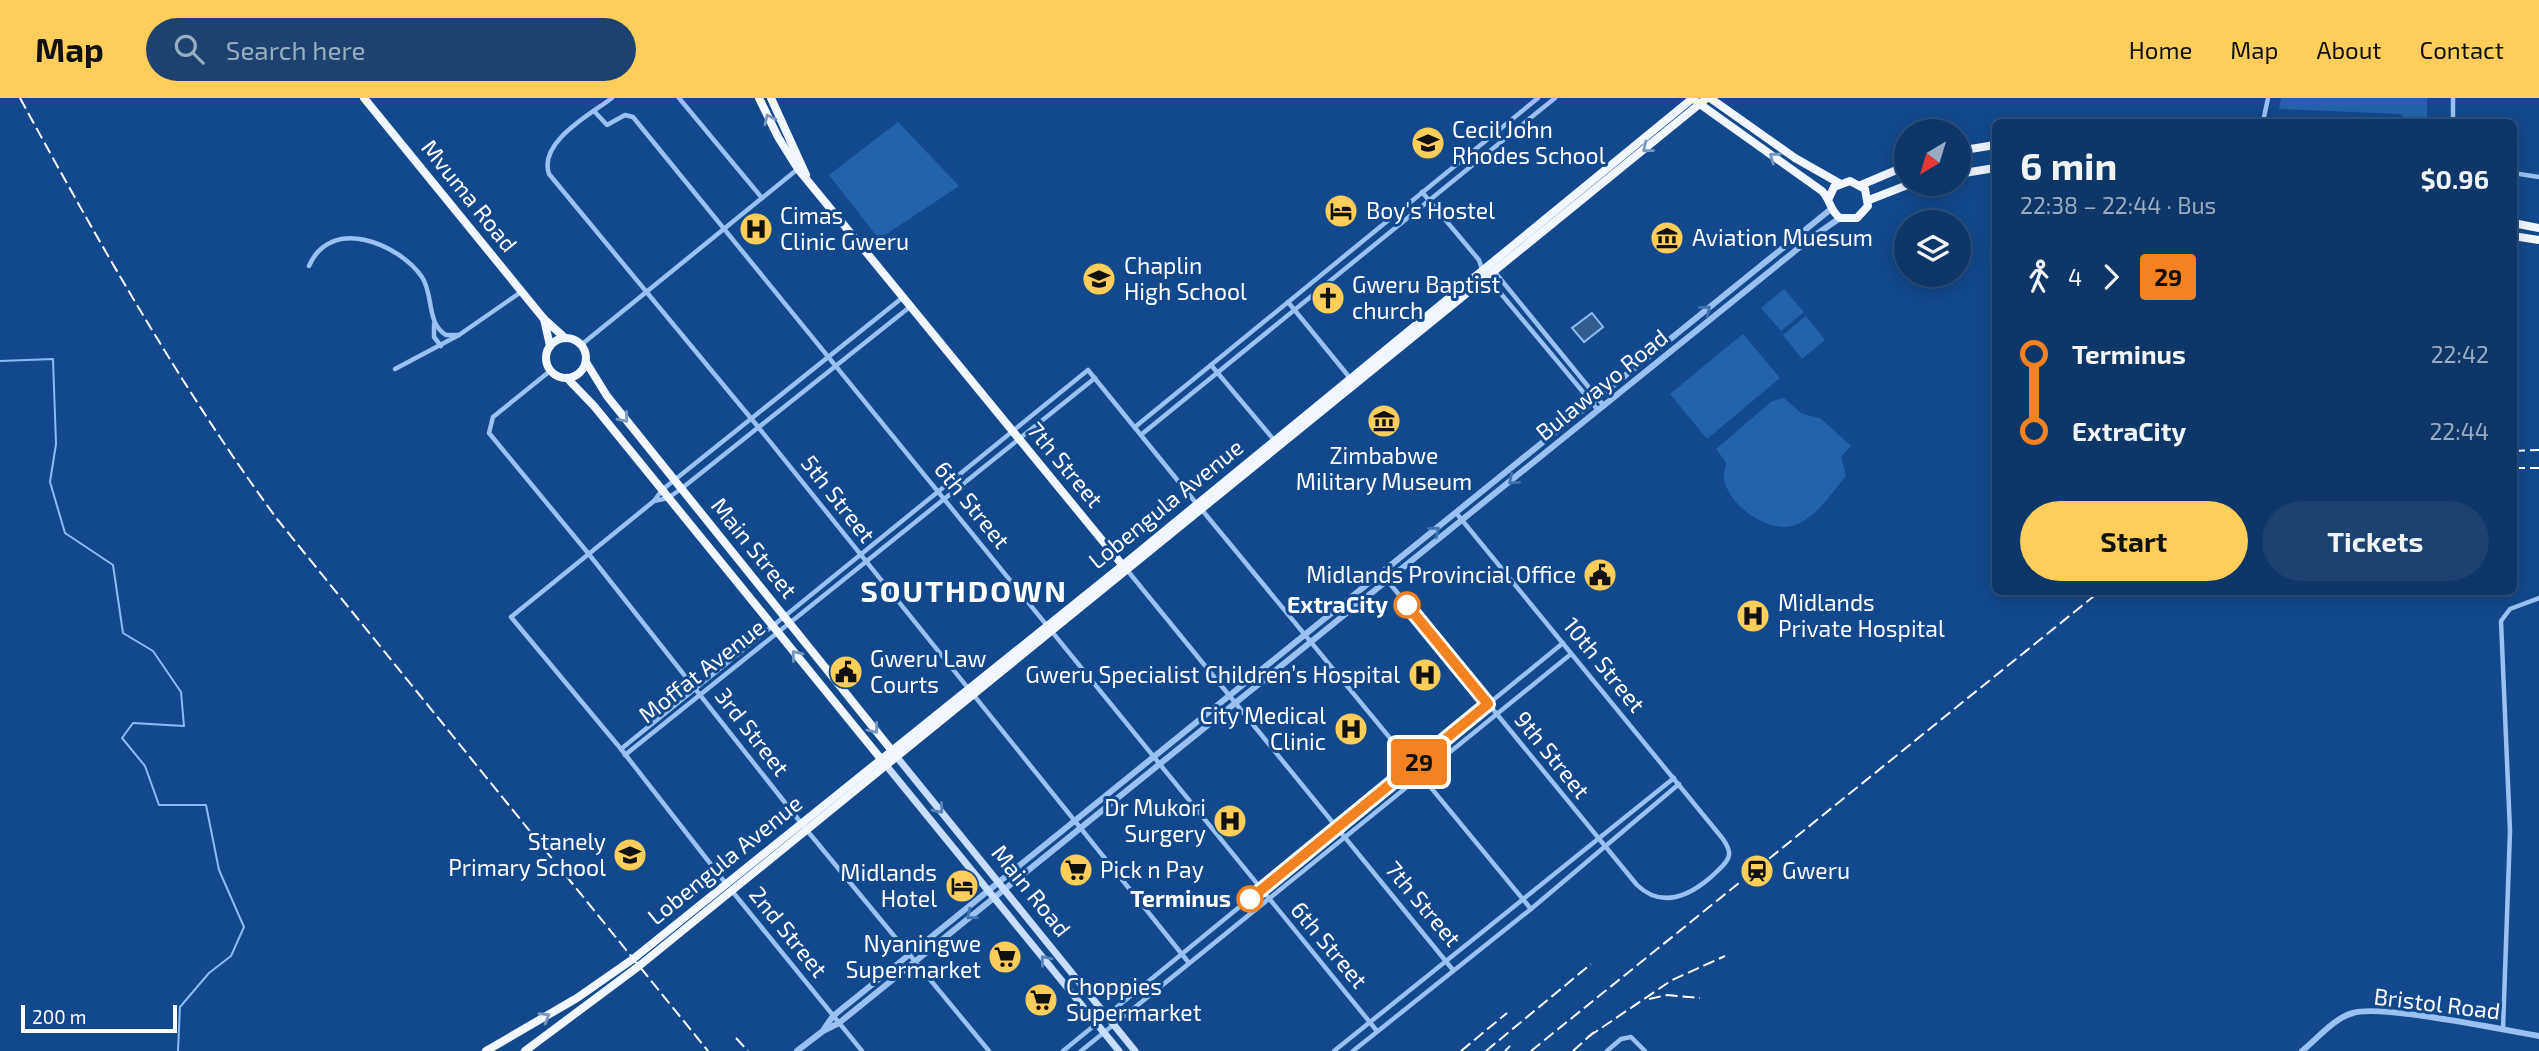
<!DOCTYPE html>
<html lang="en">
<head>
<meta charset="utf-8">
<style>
  :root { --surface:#0d3769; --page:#1b4271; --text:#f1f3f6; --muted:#9aacc0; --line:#2d517d; --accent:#ffcd59 }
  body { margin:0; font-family:"Exo 2",sans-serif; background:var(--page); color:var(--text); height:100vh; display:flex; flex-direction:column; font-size:26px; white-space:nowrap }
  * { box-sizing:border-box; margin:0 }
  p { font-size:23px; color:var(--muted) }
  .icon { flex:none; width:38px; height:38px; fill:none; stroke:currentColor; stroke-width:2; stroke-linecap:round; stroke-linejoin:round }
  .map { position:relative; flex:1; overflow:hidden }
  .details { position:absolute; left:1992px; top:21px; width:525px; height:476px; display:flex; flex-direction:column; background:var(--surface); border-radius:10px; box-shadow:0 4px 18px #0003,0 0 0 2px var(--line) }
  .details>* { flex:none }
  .badge { padding:0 14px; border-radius:5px; font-size:24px; line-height:46px }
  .needle { width:46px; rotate:218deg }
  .fabs { position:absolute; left:1894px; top:21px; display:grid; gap:14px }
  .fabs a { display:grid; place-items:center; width:77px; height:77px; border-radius:50%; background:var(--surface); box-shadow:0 4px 18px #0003,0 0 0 2px var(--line); font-size:35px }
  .scale { position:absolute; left:21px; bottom:18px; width:156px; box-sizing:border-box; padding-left:7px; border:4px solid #fff; border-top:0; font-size:19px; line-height:24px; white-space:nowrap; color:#fff; -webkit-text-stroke:5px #11498c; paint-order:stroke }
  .map>.badge { position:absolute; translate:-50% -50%; box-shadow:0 0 0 4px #fff }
  .legs { display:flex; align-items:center; gap:10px; height:77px; padding:0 28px; font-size:23px }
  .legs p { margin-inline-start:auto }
  .summary { display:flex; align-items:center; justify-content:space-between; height:119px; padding:0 28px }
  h1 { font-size:38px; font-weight:700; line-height:52px }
  .button { display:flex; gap:14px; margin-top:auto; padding:14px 28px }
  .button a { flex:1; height:80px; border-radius:42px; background:var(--accent); color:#111; font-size:28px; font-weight:700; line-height:80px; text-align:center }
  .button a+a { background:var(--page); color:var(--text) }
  ul { padding:0 28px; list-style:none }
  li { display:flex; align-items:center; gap:24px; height:77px; font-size:26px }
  li i { display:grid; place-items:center; width:10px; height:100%; margin:0 9px; background:currentColor }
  li i::after { content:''; width:18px; height:18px; margin:-9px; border:5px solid; border-radius:50%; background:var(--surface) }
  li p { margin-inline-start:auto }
  li:first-child i { background:linear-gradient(#0000 50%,currentColor 0) }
  li:last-child i { background:linear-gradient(currentColor 50%,#0000 0) }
  header { display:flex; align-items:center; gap:42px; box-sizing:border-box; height:98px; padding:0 35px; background:var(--accent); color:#111 }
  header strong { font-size:33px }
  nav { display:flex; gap:38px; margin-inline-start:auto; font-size:24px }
  .search { width:490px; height:63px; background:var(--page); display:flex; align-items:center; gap:18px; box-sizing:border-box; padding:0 24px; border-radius:38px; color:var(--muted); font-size:26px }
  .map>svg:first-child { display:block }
</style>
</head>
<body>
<header>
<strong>Map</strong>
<div class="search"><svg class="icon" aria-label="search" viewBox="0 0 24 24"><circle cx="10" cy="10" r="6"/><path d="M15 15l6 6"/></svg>Search here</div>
<nav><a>Home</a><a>Map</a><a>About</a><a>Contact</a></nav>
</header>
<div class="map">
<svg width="2539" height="953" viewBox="0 0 2539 953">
  <rect width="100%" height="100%" fill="#11498c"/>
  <g fill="#2363ac">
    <path d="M 2281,0 L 2427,0 L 2427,24 L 2405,24 L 2401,16 L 2279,11 Z"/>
    <path d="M 898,24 L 959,88 L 879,141 L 829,77 Z"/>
    <path d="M 1784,191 L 1804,214 L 1781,233 L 1761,210 Z"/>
    <path d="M 1806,218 L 1825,242 L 1802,261 L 1783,237 Z"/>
    <path d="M 1743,236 L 1780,280 L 1707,341 L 1670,296 Z"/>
    <path d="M 1784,300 L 1802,316 L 1820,320 L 1851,348 L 1841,359 L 1846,378 C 1833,393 1819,415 1800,425 C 1773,440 1729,409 1724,381 C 1723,376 1726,369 1726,364 L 1716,351 L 1772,303 Z"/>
  </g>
  <path fill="#325c8e" stroke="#8abdf5" stroke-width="2" d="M 1592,215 L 1603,229 L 1584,244 L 1572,230 Z"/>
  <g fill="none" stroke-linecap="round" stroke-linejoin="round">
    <path stroke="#8abdf5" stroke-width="2" d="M 0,263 L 53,261 L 56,346 L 50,384 L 65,435 L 113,467 L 123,535 L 153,553 L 181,594 L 184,628 L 133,625 L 122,640 L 145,668 L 159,707 L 206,707 L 219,772 L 244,829 L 231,858 L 209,875 L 180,909 L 178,953"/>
    <g stroke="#99c2f2" stroke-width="4.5">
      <path d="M 612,0 C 591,16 538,44 549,76 L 759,330 L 1189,865"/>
      <path d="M 679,0 L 762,100"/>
      <path d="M 2453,0 L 2453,24"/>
      <path d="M 594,13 L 607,27 L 625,17 L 633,19 L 1377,933"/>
      <path d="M 2263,24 L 2268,0"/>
      <path d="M 2513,75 L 2539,79"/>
      <path d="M 1422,94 L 1479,162 L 1482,171"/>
      <path d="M 309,168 C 331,117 399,146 422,179 C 434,197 426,225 446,237 L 459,237"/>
      <path d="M 1494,173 L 1604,308"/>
      <path d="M 1487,179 L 1598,312"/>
      <path d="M 1288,204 L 1350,280"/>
      <path d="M 434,226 L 434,239 L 441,248"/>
      <path d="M 581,247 L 799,70"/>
      <path d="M 1211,267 L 1274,342"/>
      <path d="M 395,271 L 459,237 L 521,194"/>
      <path d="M 550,273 L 493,319 L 489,335 L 588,455 L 805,730 L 989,953"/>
      <path d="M 1135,329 L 1538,0"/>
      <path d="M 1142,336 L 1555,0"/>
      <path d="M 654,403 L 668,400 L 681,391 L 911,208"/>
      <path d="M 1202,412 L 1531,811"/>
      <path d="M 1127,472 L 1453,872"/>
      <path d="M 1382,476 L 1637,787 C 1662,811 1689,798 1711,779 C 1717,773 1728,765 1729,757 C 1730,751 1726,746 1723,741 L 1457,416"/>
      <path d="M 621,651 L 1088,272 L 1196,405"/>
      <path d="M 625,657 L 1095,280"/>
      <path d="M 727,787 L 621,651 L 511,519 L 654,403 L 662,392 L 902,200"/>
      <path d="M 732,793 L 862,953"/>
      <path d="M 2503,931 L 2510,733 L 2501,523 L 2510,511 L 2539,500"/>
      <path d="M 1063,953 L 1563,545"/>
      <path d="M 1081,953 L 1571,556"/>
      <path d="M 1334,953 L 1674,680"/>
      <path d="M 1353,953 L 1531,811 L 1679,686"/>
      <path d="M 1607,953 L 1621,941 L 1631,939 L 1645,953"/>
    </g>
    <g stroke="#99c2f2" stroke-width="6">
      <path d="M 824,931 L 833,918 L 910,856 L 1831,111"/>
      <path d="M 797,953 L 823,933 L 839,925 L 1811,140 L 1840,120"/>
      <path d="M 2302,953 C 2317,941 2334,920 2353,915 C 2380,906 2504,932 2539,938"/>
    </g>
    <g stroke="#c7dffc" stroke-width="7">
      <path d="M 896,658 L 1135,953"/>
      <path d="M 885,666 L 1119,953"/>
    </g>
    <g stroke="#f1f6ff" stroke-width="8">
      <path d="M 364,0 L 544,221 L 565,240"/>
      <path d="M 759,0 L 778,39 L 798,71 L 1124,469"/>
      <path d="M 771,0 L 806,77"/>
      <path d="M 1710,0 L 1795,60 L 1839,85"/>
      <path d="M 1697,4 L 1822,93 C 1831,102 1829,112 1840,120 L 1857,120 L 1868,108 L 1865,91 L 1850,83 L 1834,89 L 1829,100"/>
      <path d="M 1958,53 L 1995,47"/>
      <path d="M 1958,76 L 1995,70"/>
      <path d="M 1861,87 L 1906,68"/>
      <path d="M 1869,102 L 1910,86"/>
      <path d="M 2513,125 L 2539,130"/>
      <path d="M 2513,138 L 2539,142"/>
      <path d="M 544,221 L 550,248"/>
      <circle cx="566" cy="260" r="20"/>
      <path d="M 586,264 L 607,298 L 893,654"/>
      <path d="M 567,280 L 594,308 L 881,661"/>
      <path d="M 486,953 L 577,900 L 633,861 L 1123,467 L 1693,0"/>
      <path d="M 525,953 L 639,868 L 1707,0"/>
    </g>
    <g stroke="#fff" stroke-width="2" stroke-dasharray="12 5" stroke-linecap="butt">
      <path d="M 20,0 C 99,145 180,288 277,421 L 708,953"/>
      <path d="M 2513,353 L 2539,352"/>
      <path d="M 2513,370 L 2539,370"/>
      <path d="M 1649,901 L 1667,897 L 1700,900"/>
      <path d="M 1588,939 L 1672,882 L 1725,858"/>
      <path d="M 736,940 L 748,953"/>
      <path d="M 1461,953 L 1507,915"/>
      <path d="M 1486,953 L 1591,866"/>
      <path d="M 1505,953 L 1510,948"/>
      <path d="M 1531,953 L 2099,494"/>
      <path d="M 1573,953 L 1594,934"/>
    </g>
  </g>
  <defs><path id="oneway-chevron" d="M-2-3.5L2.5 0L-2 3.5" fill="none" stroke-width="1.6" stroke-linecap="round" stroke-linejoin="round" transform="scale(1.75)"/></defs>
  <g stroke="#7697c0">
    <use href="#oneway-chevron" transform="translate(769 21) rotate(-115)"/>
    <use href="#oneway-chevron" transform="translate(1647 50) rotate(141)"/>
    <use href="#oneway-chevron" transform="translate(1774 59) rotate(-145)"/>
    <use href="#oneway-chevron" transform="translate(624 320) rotate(51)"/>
    <use href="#oneway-chevron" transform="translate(796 557) rotate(-129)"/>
    <use href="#oneway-chevron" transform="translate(874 631) rotate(52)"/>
    <use href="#oneway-chevron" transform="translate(545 919) rotate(-31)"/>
  </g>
  <g stroke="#4173b0">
    <use href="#oneway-chevron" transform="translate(1706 212) rotate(-39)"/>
    <use href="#oneway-chevron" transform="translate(1513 382) rotate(140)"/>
    <use href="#oneway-chevron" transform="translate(1435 433) rotate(-39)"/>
    <use href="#oneway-chevron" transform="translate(971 817) rotate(141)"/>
  </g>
  <g stroke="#5a85b9">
    <use href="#oneway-chevron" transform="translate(939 711) rotate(51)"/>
    <use href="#oneway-chevron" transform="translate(1045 862) rotate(-129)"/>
  </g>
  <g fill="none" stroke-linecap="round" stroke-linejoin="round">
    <defs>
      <path id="line-1" d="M 1250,801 L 1488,606 L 1407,507"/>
    </defs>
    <use href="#line-1" stroke="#fff" stroke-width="16"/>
    <use href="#line-1" stroke="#f58220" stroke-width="10"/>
  </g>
  <defs>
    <symbol id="school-disc" viewBox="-11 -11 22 22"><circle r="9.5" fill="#ffcd59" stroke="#11498c"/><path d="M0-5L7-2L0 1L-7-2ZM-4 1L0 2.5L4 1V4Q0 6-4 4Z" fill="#111"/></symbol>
    <symbol id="hotel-disc" viewBox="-11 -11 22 22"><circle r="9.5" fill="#ffcd59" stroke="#11498c"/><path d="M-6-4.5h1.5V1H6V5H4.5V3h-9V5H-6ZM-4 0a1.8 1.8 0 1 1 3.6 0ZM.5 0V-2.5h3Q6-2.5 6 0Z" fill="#111"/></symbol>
    <symbol id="hospital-disc" viewBox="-11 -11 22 22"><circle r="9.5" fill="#ffcd59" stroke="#11498c"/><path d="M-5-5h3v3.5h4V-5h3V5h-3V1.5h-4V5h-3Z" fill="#111"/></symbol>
    <symbol id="museum-disc" viewBox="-11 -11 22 22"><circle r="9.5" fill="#ffcd59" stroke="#11498c"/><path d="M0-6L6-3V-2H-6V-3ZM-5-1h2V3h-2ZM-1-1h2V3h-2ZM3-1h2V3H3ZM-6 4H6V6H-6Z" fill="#111"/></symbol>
    <symbol id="church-disc" viewBox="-11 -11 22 22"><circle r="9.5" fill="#ffcd59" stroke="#11498c"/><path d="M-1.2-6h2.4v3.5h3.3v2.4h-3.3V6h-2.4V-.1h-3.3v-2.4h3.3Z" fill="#111"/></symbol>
    <symbol id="civic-disc" viewBox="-11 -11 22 22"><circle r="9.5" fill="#ffcd59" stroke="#11498c"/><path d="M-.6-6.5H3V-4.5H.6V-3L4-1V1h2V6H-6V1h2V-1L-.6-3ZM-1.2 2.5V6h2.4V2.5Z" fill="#111"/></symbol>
    <symbol id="supermarket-disc" viewBox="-11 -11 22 22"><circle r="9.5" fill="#ffcd59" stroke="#11498c"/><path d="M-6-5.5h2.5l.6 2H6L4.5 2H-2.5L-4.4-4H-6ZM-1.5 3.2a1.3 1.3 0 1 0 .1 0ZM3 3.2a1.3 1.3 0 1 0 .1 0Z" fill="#111"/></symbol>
    <symbol id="station-disc" viewBox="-11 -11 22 22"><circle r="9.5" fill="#ffcd59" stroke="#11498c"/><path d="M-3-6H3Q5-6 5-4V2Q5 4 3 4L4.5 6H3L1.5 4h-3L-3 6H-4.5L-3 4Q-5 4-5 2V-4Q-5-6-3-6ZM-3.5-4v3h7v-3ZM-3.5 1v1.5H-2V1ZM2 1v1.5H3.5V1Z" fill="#111"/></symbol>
  </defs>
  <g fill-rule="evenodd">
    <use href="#school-disc" x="1409" y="26" width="38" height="38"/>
    <use href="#hotel-disc" x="1322" y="94" width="38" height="38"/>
    <use href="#hospital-disc" x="737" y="112" width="38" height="38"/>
    <use href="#museum-disc" x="1648" y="121" width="38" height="38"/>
    <use href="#school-disc" x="1080" y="162" width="38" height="38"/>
    <use href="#church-disc" x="1309" y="181" width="38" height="38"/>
    <use href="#museum-disc" x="1365" y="304" width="38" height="38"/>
    <use href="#civic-disc" x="1581" y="458" width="38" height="38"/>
    <use href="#hospital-disc" x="1734" y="499" width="38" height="38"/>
    <use href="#civic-disc" x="827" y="555" width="38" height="38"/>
    <use href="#hospital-disc" x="1406" y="558" width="38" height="38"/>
    <use href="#hospital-disc" x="1332" y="612" width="38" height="38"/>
    <use href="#hospital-disc" x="1211" y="704" width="38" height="38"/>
    <use href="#school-disc" x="611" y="738" width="38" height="38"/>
    <use href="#supermarket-disc" x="1057" y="753" width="38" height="38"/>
    <use href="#station-disc" x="1738" y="754" width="38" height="38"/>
    <use href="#hotel-disc" x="943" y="769" width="38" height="38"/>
    <use href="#supermarket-disc" x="986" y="840" width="38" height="38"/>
    <use href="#supermarket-disc" x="1022" y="883" width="38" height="38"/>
  </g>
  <g fill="#fff" stroke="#f58220" stroke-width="3.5">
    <circle cx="1407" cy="507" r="12"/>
    <circle cx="1250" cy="801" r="12"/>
  </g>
  <g text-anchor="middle" stroke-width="6" stroke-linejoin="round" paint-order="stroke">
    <g font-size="23" fill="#fff" stroke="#11498c" text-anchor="start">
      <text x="1452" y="40">Cecil John<tspan x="1452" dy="26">Rhodes School</tspan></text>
      <text x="1366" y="121">Boy's Hostel</text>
      <text x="780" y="126">Cimas<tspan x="780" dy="26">Clinic Gweru</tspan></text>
      <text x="1692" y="148">Aviation Muesum</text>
      <text x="1124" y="176">Chaplin<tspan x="1124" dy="26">High School</tspan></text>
      <text x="1352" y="195">Gweru Baptist<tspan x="1352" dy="26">church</tspan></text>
      <text x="1384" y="366" text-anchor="middle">Zimbabwe<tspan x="1384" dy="26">Military Museum</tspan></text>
      <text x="1576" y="485" text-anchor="end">Midlands Provincial Office</text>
      <text x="1778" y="513">Midlands<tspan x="1778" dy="26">Private Hospital</tspan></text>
      <text x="870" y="569">Gweru Law<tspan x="870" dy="26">Courts</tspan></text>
      <text x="1400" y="585" text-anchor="end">Gweru Specialist Children’s Hospital</text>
      <text x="1326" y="626" text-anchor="end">City Medical<tspan x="1326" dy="26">Clinic</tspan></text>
      <text x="1206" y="718" text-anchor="end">Dr Mukori<tspan x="1206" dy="26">Surgery</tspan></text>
      <text x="606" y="752" text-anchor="end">Stanely<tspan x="606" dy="26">Primary School</tspan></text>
      <text x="1100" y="780">Pick n Pay</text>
      <text x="1782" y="781">Gweru</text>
      <text x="937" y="783" text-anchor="end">Midlands<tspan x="937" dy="26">Hotel</tspan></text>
      <text x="981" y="854" text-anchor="end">Nyaningwe<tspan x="981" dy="26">Supermarket</tspan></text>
      <text x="1066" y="897">Choppies<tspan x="1066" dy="26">Supermarket</tspan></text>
    </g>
    <g font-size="23" fill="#fff" stroke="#11498c">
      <text transform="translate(469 98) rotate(51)" y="8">Mvuma Road</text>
      <text transform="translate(1602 287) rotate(-39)" y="8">Bulawayo Road</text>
      <text transform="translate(1065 367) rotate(50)" y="8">7th Street</text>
      <text transform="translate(838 401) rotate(52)" y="8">5th Street</text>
      <text transform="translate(1166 406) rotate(-39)" y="8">Lobengula Avenue</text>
      <text transform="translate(972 407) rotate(51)" y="8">6th Street</text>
      <text transform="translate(754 450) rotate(51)" y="8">Main Street</text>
      <text transform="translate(1604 567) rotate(51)" y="8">10th Street</text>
      <text transform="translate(702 573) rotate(-38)" y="8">Moffat Avenue</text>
      <text transform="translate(752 634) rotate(52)" y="8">3rd Street</text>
      <text transform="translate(1552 657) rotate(51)" y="8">9th Street</text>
      <text transform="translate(725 762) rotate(-39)" y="8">Lobengula Avenue</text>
      <text transform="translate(1031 793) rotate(51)" y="8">Main Road</text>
      <text transform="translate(1423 806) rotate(50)" y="8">7th Street</text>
      <text transform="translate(788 834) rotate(51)" y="8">2nd Street</text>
      <text transform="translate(1329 847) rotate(50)" y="8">6th Street</text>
      <text transform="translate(2437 906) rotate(7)" y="8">Bristol Road</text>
    </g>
    <g font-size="23" font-weight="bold" fill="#fff" stroke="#11498c" text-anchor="end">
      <text x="1388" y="515">ExtraCity</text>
      <text x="1231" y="809">Terminus</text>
    </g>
    <g font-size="30" font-weight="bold" letter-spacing="2" fill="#fff" stroke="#11498c">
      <text x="964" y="504">SOUTHDOWN</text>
    </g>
  </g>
</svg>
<div class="fabs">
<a><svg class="needle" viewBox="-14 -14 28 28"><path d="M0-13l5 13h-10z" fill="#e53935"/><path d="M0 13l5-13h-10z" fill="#9aacc0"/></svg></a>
<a><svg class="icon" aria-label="layers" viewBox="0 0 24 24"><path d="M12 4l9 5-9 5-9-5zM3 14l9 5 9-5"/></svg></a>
</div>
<div class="scale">200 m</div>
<b class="badge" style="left:1419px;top:664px;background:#f58220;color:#111">29</b>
<section class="details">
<div class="summary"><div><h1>6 min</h1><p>22:38 – 22:44 · Bus</p></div><b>$0.96</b></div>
<div class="legs"><svg class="icon" aria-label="walk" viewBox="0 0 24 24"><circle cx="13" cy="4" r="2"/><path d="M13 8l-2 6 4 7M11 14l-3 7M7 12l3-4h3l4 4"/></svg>4<svg class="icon" aria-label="forward" viewBox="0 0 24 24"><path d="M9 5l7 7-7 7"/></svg><b class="badge" style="background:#f58220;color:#111">29</b></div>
<ul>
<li><i style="color:#f58220"></i><b>Terminus</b><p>22:42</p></li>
<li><i style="color:#f58220"></i><b>ExtraCity</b><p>22:44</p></li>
</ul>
<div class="button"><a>Start</a><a>Tickets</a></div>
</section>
</div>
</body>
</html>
